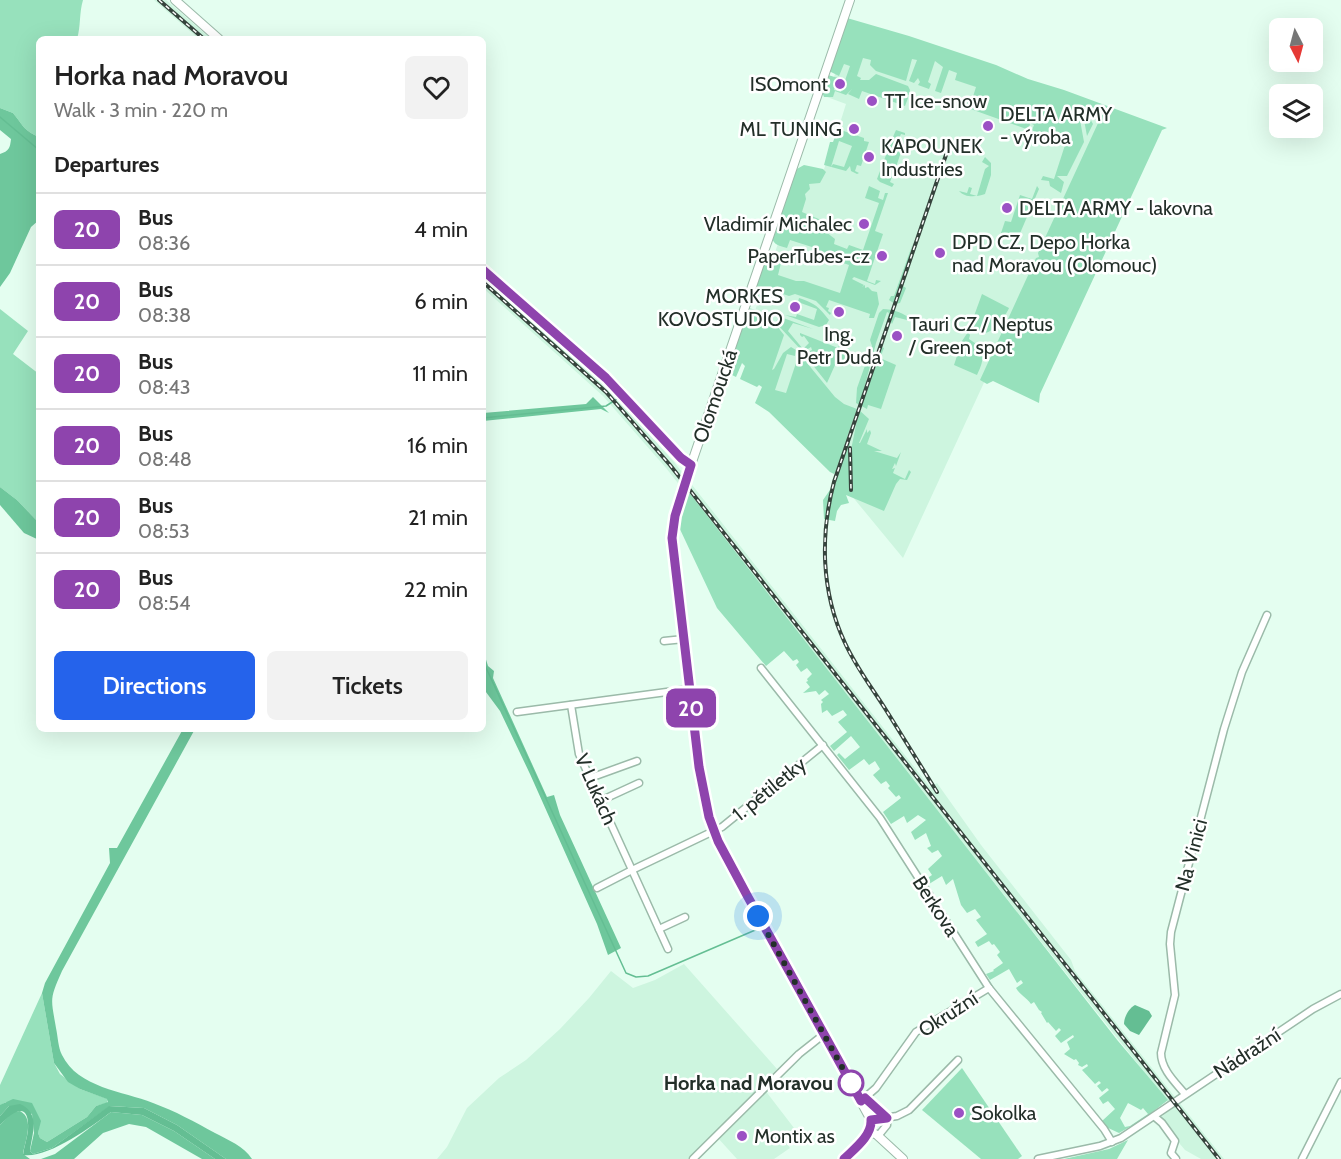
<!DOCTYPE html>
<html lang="en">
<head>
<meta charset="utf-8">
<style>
  :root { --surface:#fff; --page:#f2f2f2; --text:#222; --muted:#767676; --line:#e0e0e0; --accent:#2563eb }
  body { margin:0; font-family:Cabin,sans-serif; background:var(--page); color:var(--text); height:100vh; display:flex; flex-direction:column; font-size:22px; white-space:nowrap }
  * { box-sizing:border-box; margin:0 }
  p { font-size:20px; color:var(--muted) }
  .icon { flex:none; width:33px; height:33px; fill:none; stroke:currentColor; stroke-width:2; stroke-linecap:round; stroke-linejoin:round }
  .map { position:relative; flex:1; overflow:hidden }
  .drawer { position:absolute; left:36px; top:36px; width:450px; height:696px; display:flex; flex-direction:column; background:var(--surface); border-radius:9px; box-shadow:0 6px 24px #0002 }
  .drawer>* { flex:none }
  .badge { padding:0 12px; border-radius:9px; font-size:21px; line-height:39px }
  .needle { width:39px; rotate:174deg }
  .controls { position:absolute; left:1269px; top:18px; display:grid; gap:12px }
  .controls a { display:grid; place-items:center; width:54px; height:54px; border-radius:9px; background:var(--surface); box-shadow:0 6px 24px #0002; font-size:30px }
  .you { position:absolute; width:30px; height:30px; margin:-15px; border:4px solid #fff; border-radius:50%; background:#1a73e8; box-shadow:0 0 0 9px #1a73e833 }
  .map>.badge { position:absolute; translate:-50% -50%; box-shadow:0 0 0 3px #fff }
  h2 { padding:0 18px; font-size:22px; line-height:54px }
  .round { display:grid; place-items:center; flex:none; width:63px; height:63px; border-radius:9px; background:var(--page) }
  .head { display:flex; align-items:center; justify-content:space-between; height:102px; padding:0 18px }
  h1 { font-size:28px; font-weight:600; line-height:45px }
  .primary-button { display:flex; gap:12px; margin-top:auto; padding:12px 18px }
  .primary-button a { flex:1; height:69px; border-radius:9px; background:var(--accent); color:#fff; font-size:24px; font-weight:600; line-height:69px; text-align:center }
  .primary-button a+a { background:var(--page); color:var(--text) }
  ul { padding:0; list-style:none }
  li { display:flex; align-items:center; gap:18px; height:72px; padding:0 18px; border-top:2px solid var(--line) }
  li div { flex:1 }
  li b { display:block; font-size:22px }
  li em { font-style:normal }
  li .badge { min-width:66px; font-weight:700; text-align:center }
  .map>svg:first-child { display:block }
</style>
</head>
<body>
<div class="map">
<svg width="1341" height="1159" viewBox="0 0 1341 1159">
  <rect width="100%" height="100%" fill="#e4fef0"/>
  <g fill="#cdf5df">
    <path d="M 154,0 L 166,0 L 211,39 L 199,39 Z"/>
    <path d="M 853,22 L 1110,110 L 903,558 L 842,484 L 844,473 L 739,358 L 802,173 L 820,180 L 835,139 L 846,104 L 827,97 Z"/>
    <path d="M 483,276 L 609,389 L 674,462 L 930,787 L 937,783 L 981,845 L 1071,960 L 1075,971 L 1224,1159 L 1201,1159 L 1185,1150 L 1159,1119 L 1172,1108 L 1171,1106 L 666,468 L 603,396 L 483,288 Z"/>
    <path d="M 684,964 L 777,1069 L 761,1085 L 794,1128 L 783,1138 L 790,1148 L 774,1159 L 737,1159 L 717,1137 L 696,1159 L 437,1159 L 447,1147 L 467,1108 L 499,1078 L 526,1060 L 560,1029 L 589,998 L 611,971 L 633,988 L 655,980 Z"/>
  </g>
  <g fill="#97e1bc" fill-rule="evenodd">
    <path d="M 0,0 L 83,0 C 79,13 81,26 77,39 L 39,39 L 39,137 C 23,130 23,125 13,113 L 0,108 Z"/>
    <path d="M 847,18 L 909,36 L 996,65 L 1028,79 L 1064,90 L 1167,128 L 1162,130 L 1040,394 L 1039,403 L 993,381 L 987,384 L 980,380 L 1036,258 L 1039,257 L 1038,253 L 1099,121 L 1089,117 L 1093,124 L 1087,136 L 1084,120 L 1080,120 L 1084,142 L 1067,176 L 1057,176 L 1064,182 L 1061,193 L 1050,186 L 1049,181 L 1041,180 L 1043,176 L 1054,179 L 1066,142 L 1038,132 L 1036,134 L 1033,135 L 1035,132 L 1032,130 L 1034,125 L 1030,123 L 1029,130 L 965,107 L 967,102 L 971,103 L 976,87 L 955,80 L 957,73 L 949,70 L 941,93 L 935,91 L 943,67 L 935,61 L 928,82 L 931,84 L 929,89 L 918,85 L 920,82 L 918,78 L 914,83 L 909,81 L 917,60 L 912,59 L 906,81 L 876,71 L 870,65 L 871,60 L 863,58 L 857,76 L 861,78 L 860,80 L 869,80 L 876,74 L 908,86 L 910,90 L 909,95 L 903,94 L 908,98 L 905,106 L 862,91 L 859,99 L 848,94 L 852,89 L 846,95 L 835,91 L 833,97 L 824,97 L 822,92 L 828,75 L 838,78 L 834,90 L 841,92 L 850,66 L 844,64 L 839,76 L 829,71 Z"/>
    <path d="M 838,129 L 864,138 L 864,141 L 869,142 L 861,166 L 857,165 L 855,171 L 859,173 L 857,174 L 851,171 L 850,166 L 846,171 L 824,165 L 830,142 L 833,142 ZM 839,141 L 852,146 L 844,167 L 833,164 L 831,167 Z"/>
    <path d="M 896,130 L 905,133 L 905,135 L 901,134 L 898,141 L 904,143 L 894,173 L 896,174 L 895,178 L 892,177 L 890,182 L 894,184 L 892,187 L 880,182 L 877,179 L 886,155 L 885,155 L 887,146 L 889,146 Z"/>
    <path d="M 985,157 L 991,163 L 991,175 L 985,194 C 976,197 965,198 959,191 L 967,193 L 969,187 L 972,188 L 970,194 L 977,196 L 985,169 L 989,166 L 982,162 Z"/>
    <path d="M 804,165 L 823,169 L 826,172 L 820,183 L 809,184 L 810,189 L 805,194 L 806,199 L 802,212 L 821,220 L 826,232 L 835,239 L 834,244 L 847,249 L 849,245 L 863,250 L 879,203 L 865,198 L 869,186 L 880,191 L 878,198 L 883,200 L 885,193 L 888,193 L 875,231 L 883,234 L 867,281 L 875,284 L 876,280 L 881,281 L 875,285 L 854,277 L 852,279 L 864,285 L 862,287 L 865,285 L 865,288 L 868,287 L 872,291 L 877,292 L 879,304 L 874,318 L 869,318 L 870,314 L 829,300 L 826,307 L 829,308 L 828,311 L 831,313 L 830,315 L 816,301 L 795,294 L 789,296 L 763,287 L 764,290 L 772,292 L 763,294 L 763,304 L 760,306 L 751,301 L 767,254 L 772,252 L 783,255 L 778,275 L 796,281 L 804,281 L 840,293 L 849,265 L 814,253 L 815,248 L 790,240 L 787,248 C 780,246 773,245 772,237 L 795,170 Z"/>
    <path d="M 1037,186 L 1039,189 L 1018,238 L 1006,239 L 1000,236 L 1005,221 L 1011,222 L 1020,195 L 1032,199 Z"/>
    <path d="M 913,243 L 907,265 L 909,270 L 903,286 L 906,288 L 900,303 L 895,304 L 889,300 L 891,296 L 894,296 Z"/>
    <path d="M 982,294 L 1009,308 C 1003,321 985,345 970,327 Z"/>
    <path d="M 799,298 C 816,304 818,306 829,320 L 826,325 L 819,327 L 785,315 L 796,317 L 797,314 L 814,320 L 817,309 L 798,302 Z"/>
    <path d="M 748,308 L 761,311 L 763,317 L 773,321 L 784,335 L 772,370 L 774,369 L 783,353 L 791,347 L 796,350 L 795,356 L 787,354 L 775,390 L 786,393 L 798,357 L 798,352 L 835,397 L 844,404 L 857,409 L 847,437 L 850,438 L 849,490 L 852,490 L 851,450 L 859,410 L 869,419 L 859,443 L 860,443 L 867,429 L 867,433 L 870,430 L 871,433 L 867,444 L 882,451 L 874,451 L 897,458 L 901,452 L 896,466 L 895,463 L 892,469 L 895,468 L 893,473 L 905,479 L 909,470 L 911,472 L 907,480 L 900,479 L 896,484 L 884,511 L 846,495 L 849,503 L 841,505 L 837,511 L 835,521 L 824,519 L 823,500 L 832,487 L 834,488 L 839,471 L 837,470 L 834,474 L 830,472 L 769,412 L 755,403 L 762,387 L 759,385 L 757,387 L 740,379 L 745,366 L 742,363 L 736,377 L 726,372 Z"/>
    <path d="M 0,309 L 28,331 L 13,354 L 39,374 L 39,523 L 17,500 L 0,487 Z"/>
    <path d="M 883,309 C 891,309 907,313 911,321 L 895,317 L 892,324 L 890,320 L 892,311 L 887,327 L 885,327 L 889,313 L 887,312 L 876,343 L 862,397 L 865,395 L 881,347 L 884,348 L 880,358 L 896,365 L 881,409 L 868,405 L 867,409 L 856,403 L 857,388 L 872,346 L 870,340 L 879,313 Z"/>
    <path d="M 778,316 L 813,329 L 793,323 L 788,331 L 803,349 L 809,343 L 804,336 L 802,337 L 800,335 L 800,333 L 838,348 L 841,340 L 833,336 L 843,339 L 839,348 L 849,352 L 843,367 L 835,365 L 827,383 L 804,354 L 812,350 L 811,347 L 803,352 L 776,323 Z"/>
    <path d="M 968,332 L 970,335 L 969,339 C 986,349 985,359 977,375 L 954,365 L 962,341 Z"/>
    <path d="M 687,490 L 1118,1041 L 1168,1100 L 1142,1120 L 1119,1133 L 1106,1127 L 1102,1121 L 1115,1109 L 1108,1101 L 1103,1104 L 1099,1098 L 1109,1090 L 1107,1088 L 1102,1092 L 1097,1086 L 1101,1083 L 1099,1081 L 1095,1084 L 1082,1070 L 1088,1066 L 1087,1064 L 1082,1067 L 1078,1065 L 1079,1063 L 1076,1059 L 1074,1060 L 1064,1054 L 1070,1049 L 1067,1042 L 1074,1037 L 1073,1035 L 1061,1043 L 1055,1036 L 1061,1030 L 1059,1028 L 1056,1031 L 1048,1022 L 1047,1023 L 1041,1013 L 1042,1012 L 1039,1010 L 1034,1002 L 1031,1004 C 1026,997 1020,995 1016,988 L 1023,983 L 1021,980 L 1017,983 L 1009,969 L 990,980 L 986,974 L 994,971 L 993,970 L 1003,963 L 997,955 L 1000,952 L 994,944 L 992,945 L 989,941 L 978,947 L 975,942 L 987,934 L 976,920 L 981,917 L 975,909 L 967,913 L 961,905 L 953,879 L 946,885 L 942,876 L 929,884 L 926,879 L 932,875 L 928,869 L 942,856 L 938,850 L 932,853 L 927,848 L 931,846 L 926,833 L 915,840 L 911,832 L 926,820 L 918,815 L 907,823 L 904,816 L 891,824 L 883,812 L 901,798 L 899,795 L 896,797 L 888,788 L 890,786 L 886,781 L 881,784 L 873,775 L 880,769 L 875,761 L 869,765 L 864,759 L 849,770 L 837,755 L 839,753 L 845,759 L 860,747 L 851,736 L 834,751 L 830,746 L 847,732 L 838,722 L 847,715 L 843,710 L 832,716 L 827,710 L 822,713 L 821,704 L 823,702 L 821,700 L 829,694 L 825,690 L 819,695 L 816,691 L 803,693 L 810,687 L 806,682 L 808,681 L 807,679 L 812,674 L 807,668 L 801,672 L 796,665 L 799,662 L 797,659 L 793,661 L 784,651 L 766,666 L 717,608 L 678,525 L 678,518 ZM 1128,1103 L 1141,1110 L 1143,1108 L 1148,1114 L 1130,1126 L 1125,1127 L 1120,1118 Z"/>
    <path d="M 42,993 L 54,1063 L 60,1074 L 80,1089 L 108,1099 L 107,1103 L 96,1106 L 87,1117 L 47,1142 L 40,1138 L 38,1133 L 40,1121 L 27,1103 L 6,1102 L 0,1106 L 0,1085 Z"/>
    <path d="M 962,1068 L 1022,1156 L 1018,1159 L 981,1159 L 922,1110 Z"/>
    <path d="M 1128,1140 L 1117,1159 L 1064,1159 L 1109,1149 Z"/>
  </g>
  <g fill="#6ec79c">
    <path d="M 0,108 L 13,113 C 23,125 23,130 39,137 L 39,220 L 31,227 L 10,273 L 0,287 L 0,154 C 9,151 10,148 11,139 L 0,130 Z"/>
    <path d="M 593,397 L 609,413 L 601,409 L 483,421 L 483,413 L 586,404 Z"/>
    <path d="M 0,487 L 17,500 L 39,523 L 39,540 L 24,533 L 0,505 Z"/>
    <path d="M 483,650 L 488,666 L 494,671 L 493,678 L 547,797 L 554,795 L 560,815 L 621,948 L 608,955 L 597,924 L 530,774 L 500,711 L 483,688 Z"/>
    <path d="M 183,729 L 195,729 L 62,971 C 49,1000 51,998 56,1028 C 58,1037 58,1047 62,1055 C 78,1088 123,1091 153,1103 C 175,1111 195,1122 215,1133 C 228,1140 244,1146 252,1159 L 226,1159 L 177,1125 L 144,1108 L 110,1106 L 52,1148 L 33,1154 L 30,1151 L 34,1133 L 32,1114 L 9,1106 L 0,1116 L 0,1105 L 13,1099 L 32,1103 L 41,1121 L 38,1133 L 40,1138 L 47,1142 L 87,1117 L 96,1106 L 108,1102 L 107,1099 L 80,1089 L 68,1082 L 54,1063 L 42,993 L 45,983 L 110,863 L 109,848 L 117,848 Z"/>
    <path d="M 20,1111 C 35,1119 25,1141 23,1154 L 30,1159 L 0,1159 L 0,1125 L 12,1112 Z"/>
    <path d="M 111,1112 L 142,1115 L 174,1131 L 215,1159 L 202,1159 L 146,1127 L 129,1124 L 103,1133 L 74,1159 L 41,1159 L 55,1154 Z"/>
  </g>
  <g fill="#64be93">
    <path d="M 1135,1005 L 1149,1011 L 1152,1016 L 1139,1035 L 1130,1031 L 1124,1024 C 1124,1017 1129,1008 1135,1005 Z"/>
    <path d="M 20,1104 C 41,1113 32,1134 30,1151 L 33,1154 L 52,1148 L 109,1106 L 144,1108 L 177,1125 L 226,1159 L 215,1159 L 174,1131 L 142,1115 L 111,1112 C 91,1127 47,1159 23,1155 C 24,1147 27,1138 28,1131 C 30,1100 13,1111 0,1125 L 0,1116 L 9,1106 Z"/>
  </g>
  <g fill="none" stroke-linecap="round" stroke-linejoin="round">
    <g stroke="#64be93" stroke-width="1.5">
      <path d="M 0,117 L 39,150"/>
      <path d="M 483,418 L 606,406 L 620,397"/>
      <path d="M 483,661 L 626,973 L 636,977 L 648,976 L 760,928"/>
    </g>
    <defs>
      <g id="minor">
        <path d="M 664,641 L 684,639"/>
        <path d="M 761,668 L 880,818 L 989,988 L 1104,1129 L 1112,1142"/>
        <path d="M 571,705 L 579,754 L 632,870 L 597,888"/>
        <path d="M 517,712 L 689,689"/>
        <path d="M 590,778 L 637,761"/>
        <path d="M 600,801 L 639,783"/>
        <path d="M 659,929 L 685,917"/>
        <path d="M 668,949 L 632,870 L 722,827 L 823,745"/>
        <path d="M 1185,1094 C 1175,1082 1161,1069 1161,1053 L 1175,995 L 1170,944 L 1171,932 L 1224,729 L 1242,672 L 1267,615"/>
        <path d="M 865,1098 L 887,1118"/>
        <path d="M 861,1101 L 876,1088 L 916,1032 L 989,988"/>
        <path d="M 1155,1117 L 1162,1123 L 1175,1141 L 1171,1153 L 1176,1159"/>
        <path d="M 871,1120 L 897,1116 L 909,1110 L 958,1060"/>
        <path d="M 878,1136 L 887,1125 L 887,1118"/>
        <path d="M 693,1159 L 799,1054 L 823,1035"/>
        <path d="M 1038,1159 L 1100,1146 L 1121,1138 L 1313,1009 L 1341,994"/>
        <path d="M 1302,1159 L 1341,1082"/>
      </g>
      <g id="tertiary">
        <path d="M 175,0 L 219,39"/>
        <path d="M 483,270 L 616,386 L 681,458 L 691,465"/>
        <path d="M 869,1131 L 877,1135 L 903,1159"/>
        <path d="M 844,1159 C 854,1149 872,1136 871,1120 L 718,841 L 707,812 L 700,780 L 672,538 L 675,516 L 691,465 L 850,0"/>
      </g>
    </defs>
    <use href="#minor" stroke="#9bbaa9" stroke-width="9"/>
    <use href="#tertiary" stroke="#9bbaa9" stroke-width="10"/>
    <use href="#minor" stroke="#fff" stroke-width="6"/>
    <use href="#tertiary" stroke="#fff" stroke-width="8"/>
    <defs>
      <g id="rail">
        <path d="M 159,0 L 204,39"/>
        <path d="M 483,282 L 606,392 L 670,465 L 1219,1159"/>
        <path d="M 850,448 L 851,490"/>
        <path d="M 937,792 C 920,765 903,737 886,710 C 872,688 856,667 845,643 C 821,592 820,535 834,482 L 948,149"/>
      </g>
    </defs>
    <use href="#rail" stroke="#36443d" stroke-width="4"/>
    <use href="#rail" stroke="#fff" stroke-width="1.5" stroke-dasharray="4.5" stroke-linecap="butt"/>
  </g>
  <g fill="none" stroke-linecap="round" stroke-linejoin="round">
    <defs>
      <path id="line" d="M 483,270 L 606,378 L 681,458 L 691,465 L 675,516 L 672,538 L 699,767 L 709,817 L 718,841 L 748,897 L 861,1101 L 865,1098 L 887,1118 L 871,1120 C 872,1136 854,1149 844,1159"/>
    </defs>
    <use href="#line" stroke="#fff" stroke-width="14"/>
    <use href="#line" stroke="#8e44ad" stroke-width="9"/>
    <path stroke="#232f29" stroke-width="6" stroke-dasharray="0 10.8" d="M 758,916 L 852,1085 L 851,1083"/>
  </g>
  <g fill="#9b51c4" stroke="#fff" stroke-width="2">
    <circle cx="840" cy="84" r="6"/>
    <circle cx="872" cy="101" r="6"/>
    <circle cx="988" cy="126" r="6"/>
    <circle cx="854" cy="129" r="6"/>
    <circle cx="869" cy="157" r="6"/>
    <circle cx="1007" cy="208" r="6"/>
    <circle cx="864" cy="224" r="6"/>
    <circle cx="940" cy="253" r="6"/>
    <circle cx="882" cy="256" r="6"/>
    <circle cx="795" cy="307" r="6"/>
    <circle cx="839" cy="312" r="6"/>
    <circle cx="897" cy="336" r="6"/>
    <circle cx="959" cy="1113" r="6"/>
    <circle cx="742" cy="1136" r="6"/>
  </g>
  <circle fill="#fff" stroke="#8e44ad" stroke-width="3" cx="851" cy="1083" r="12"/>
  <g text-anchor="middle" stroke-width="5" stroke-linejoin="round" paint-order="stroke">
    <g font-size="20" fill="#232f29" stroke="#fff" text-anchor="start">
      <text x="828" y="91" text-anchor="end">ISOmont</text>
      <text x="884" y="108">TT Ice-snow</text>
      <text x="1000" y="121">DELTA ARMY<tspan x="1000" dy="23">- výroba</tspan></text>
      <text x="842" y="136" text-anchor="end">ML TUNING</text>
      <text x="881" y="153">KAPOUNEK<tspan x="881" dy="23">Industries</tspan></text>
      <text x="1019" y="215">DELTA ARMY - lakovna</text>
      <text x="852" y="231" text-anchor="end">Vladimír Michalec</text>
      <text x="952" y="249">DPD CZ, Depo Horka<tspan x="952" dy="23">nad Moravou (Olomouc)</tspan></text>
      <text x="870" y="263" text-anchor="end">PaperTubes-cz</text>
      <text x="783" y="303" text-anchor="end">MORKES<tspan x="783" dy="23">KOVOSTUDIO</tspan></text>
      <text x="909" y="331">Tauri CZ / Neptus<tspan x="909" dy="23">/ Green spot</tspan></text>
      <text x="839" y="341" text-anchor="middle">Ing.<tspan x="839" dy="23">Petr Duda</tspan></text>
      <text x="971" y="1120">Sokolka</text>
      <text x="754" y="1143">Montix as</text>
    </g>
    <g font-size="20" fill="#232f29" stroke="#fff">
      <text transform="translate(715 396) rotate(-71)" y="7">Olomoucká</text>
      <text transform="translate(596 789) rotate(66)" y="7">V Lukách</text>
      <text transform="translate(769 789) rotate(-39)" y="7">1. pětiletky</text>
      <text transform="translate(1191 855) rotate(-75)" y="7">Na Vinici</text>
      <text transform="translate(936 906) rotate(57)" y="7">Berkova</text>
      <text transform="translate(948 1014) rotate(-33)" y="7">Okružní</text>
      <text transform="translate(1247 1053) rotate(-33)" y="7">Nádražní</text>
    </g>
    <g font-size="20" font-weight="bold" fill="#232f29" stroke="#fff" text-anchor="end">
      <text x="833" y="1090">Horka nad Moravou</text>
    </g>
  </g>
</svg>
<div class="controls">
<a><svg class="needle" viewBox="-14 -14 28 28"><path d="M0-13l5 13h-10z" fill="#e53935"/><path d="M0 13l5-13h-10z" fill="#767676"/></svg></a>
<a><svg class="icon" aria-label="layers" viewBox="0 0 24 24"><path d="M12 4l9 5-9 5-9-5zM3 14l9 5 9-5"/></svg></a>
</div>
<div class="you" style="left:758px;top:916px"></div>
<b class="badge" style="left:691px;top:708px;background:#8e44ad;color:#fff">20</b>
<section class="drawer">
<div class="head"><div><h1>Horka nad Moravou</h1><p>Walk · 3 min · 220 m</p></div><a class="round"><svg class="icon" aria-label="heart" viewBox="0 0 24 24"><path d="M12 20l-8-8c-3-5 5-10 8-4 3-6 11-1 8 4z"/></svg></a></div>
<h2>Departures</h2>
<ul>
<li><span class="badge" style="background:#8e44ad;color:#fff">20</span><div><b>Bus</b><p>08:36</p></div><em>4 min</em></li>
<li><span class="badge" style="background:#8e44ad;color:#fff">20</span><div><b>Bus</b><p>08:38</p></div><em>6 min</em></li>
<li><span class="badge" style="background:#8e44ad;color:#fff">20</span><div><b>Bus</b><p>08:43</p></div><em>11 min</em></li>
<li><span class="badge" style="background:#8e44ad;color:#fff">20</span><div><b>Bus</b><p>08:48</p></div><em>16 min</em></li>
<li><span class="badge" style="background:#8e44ad;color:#fff">20</span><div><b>Bus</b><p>08:53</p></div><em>21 min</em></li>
<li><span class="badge" style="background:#8e44ad;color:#fff">20</span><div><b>Bus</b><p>08:54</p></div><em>22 min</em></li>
</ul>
<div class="primary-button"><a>Directions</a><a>Tickets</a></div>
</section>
</div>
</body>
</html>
